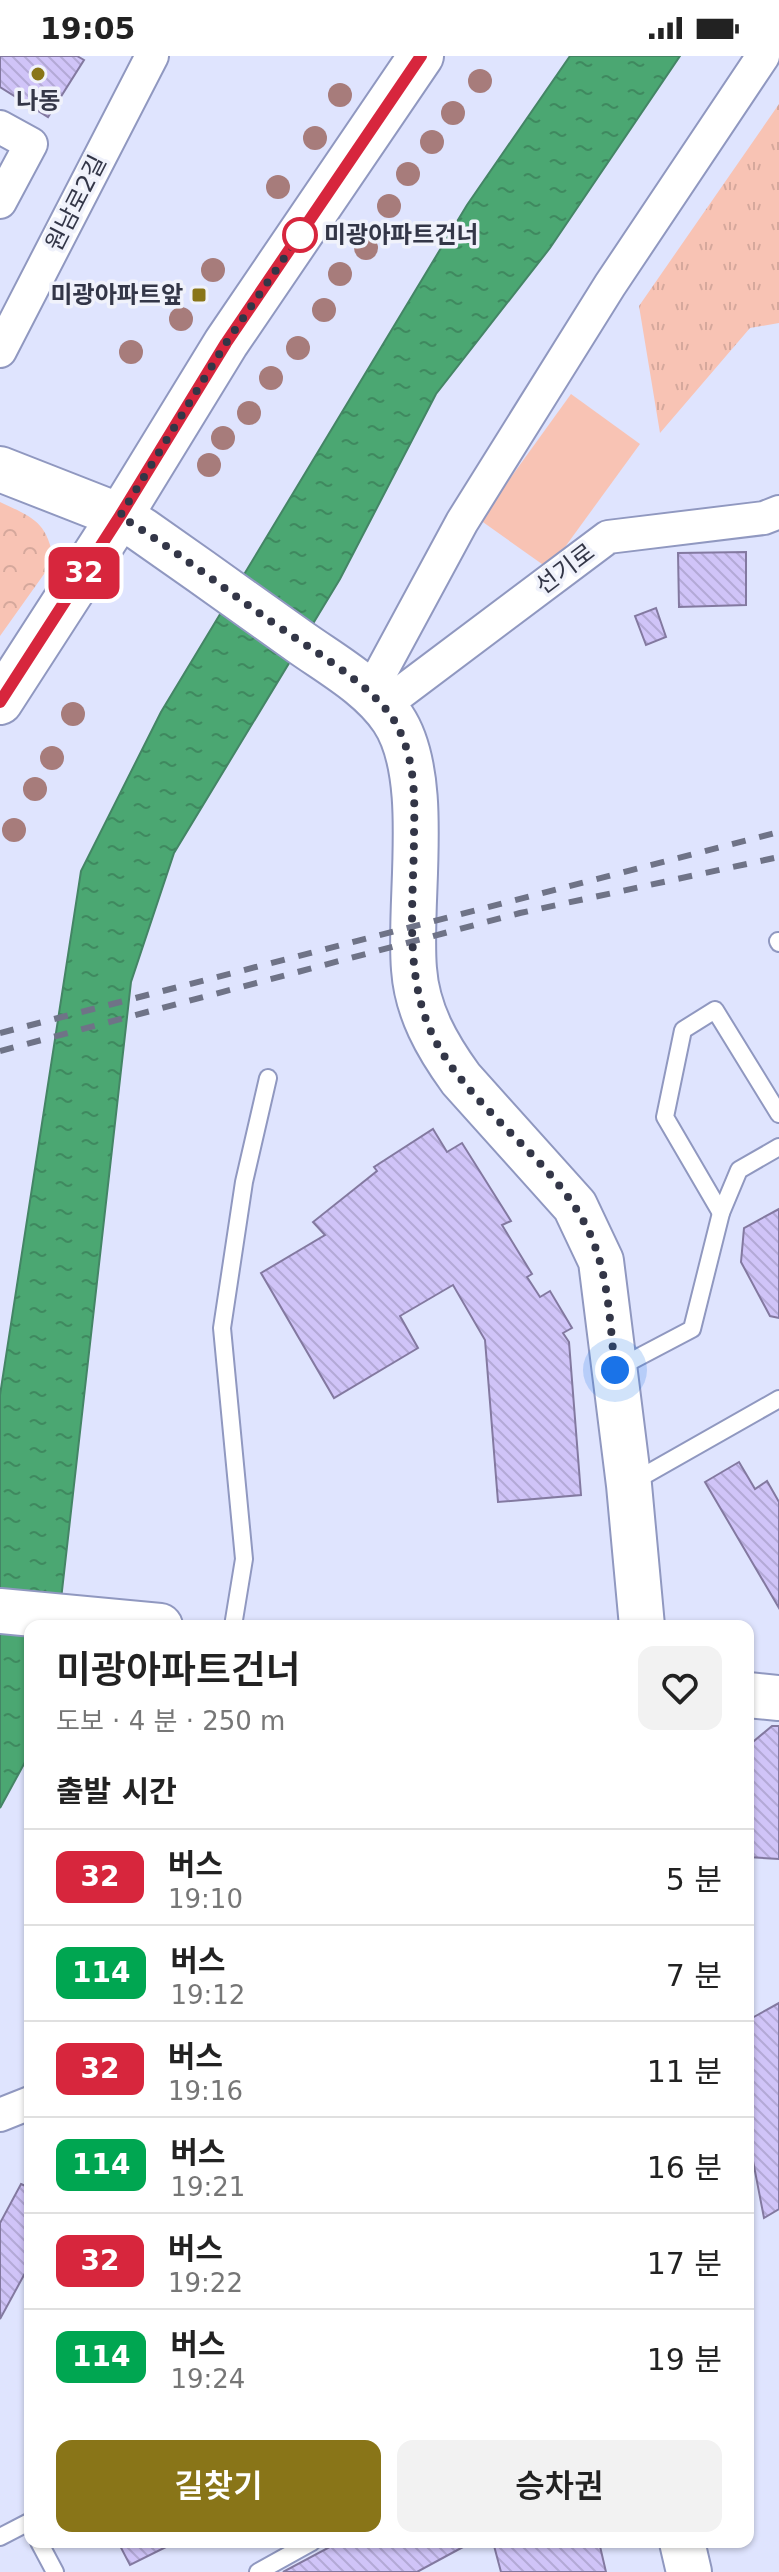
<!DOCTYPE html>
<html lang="ko">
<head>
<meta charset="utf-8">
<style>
  :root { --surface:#fff; --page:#f2f2f2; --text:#222; --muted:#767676; --line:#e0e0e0; --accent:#897518 }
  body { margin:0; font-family:"DejaVu Sans","Noto Sans KR",sans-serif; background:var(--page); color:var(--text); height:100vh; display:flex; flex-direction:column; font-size:30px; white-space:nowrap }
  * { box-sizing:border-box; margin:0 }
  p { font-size:26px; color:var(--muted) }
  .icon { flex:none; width:44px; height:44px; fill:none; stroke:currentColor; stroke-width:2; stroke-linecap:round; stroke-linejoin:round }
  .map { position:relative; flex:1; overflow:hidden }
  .panel { position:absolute; left:24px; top:1564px; width:730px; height:928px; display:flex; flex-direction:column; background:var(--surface); border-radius:16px; box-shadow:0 2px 6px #0004 }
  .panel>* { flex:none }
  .badge { padding:0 16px; border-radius:12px; font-size:28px; line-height:52px }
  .you { position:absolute; width:40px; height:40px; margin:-20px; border:6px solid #fff; border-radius:50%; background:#1a73e8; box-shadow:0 0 0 12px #1a73e833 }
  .map>.badge { position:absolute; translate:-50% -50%; box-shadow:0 0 0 4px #fff }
  h2 { padding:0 32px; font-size:30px; line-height:72px }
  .round { display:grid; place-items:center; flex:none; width:84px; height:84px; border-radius:16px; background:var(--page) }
  .head { display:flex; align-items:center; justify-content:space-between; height:136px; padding:0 32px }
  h1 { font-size:38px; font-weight:600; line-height:60px }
  .primary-button { display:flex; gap:16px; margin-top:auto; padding:16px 32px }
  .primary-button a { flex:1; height:92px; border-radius:16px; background:var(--accent); color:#fff; font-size:32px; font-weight:600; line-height:92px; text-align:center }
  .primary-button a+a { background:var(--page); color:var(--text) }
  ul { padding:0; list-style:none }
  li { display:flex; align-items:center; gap:24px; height:96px; padding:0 32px; border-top:2px solid var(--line) }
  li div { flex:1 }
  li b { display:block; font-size:30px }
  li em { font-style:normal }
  li .badge { min-width:88px; font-weight:700; text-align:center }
  .status { display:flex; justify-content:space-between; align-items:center; height:56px; padding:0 40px; background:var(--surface); direction:ltr }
  .status svg { height:22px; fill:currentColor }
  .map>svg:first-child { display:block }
</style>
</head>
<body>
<div class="status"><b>19:05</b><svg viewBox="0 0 49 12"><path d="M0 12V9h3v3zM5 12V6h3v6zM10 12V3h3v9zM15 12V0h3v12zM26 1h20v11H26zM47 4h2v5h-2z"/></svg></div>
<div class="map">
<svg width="779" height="2516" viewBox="0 0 779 2516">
  <defs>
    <pattern id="grass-tufts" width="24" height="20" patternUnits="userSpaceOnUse" patternTransform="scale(2)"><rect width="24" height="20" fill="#f8c3b4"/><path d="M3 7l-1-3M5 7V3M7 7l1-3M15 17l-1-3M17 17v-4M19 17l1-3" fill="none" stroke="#d5a89c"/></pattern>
    <pattern id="park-crowns" width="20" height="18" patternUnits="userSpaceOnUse" patternTransform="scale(2)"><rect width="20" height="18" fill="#f8c3b4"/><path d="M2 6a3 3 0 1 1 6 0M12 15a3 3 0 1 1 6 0" fill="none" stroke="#d5a89c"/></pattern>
    <pattern id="water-ripples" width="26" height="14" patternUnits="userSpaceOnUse" patternTransform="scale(2)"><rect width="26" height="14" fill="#4ba772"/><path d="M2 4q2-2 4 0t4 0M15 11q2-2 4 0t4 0" fill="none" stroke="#3f895f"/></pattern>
    <pattern id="building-back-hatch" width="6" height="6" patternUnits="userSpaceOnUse" patternTransform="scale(2)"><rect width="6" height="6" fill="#d0c4f8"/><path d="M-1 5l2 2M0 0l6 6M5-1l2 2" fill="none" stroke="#b3a9d6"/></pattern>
  </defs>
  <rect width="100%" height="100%" fill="#dfe4fe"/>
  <path fill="url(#grass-tufts)" d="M 779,48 L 779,267 L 750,272 L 660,377 L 639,250 Z"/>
  <path fill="url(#park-crowns)" d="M 0,446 C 34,462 46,465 54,504 L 0,580 Z"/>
  <path fill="#f8c3b4" d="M 571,338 L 640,388 L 549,513 L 480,464 Z"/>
  <path fill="url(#water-ripples)" stroke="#448565" stroke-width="2" d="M 570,0 L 680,0 L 550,192 L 436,338 L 340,523 L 174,797 L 131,926 L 58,1570 L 30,1570 L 30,1697 L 0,1752 L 0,1339 L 81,815 L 161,656 L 467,149 Z"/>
  <g fill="url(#building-back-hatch)" stroke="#8379a0" stroke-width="2">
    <path d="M 0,0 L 77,0 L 84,4 L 48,61 L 0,31 Z"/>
    <path d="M 746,496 L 746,549 L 679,551 L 678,497 Z"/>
    <path d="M 656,552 L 666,581 L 646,589 L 635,560 Z"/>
    <path d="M 433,1073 L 447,1096 L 462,1087 L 511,1165 L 502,1169 L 532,1218 L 527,1221 L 540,1241 L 550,1235 L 572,1272 L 563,1277 L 569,1286 L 581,1439 L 498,1446 L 485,1284 L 453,1229 L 400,1260 L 418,1292 L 334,1342 L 261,1217 L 325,1179 L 313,1166 L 377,1115 L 374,1111 Z"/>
    <path d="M 779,1153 L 779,1262 L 770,1260 L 741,1206 L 744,1172 Z"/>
    <path d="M 739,1406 L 755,1433 L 767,1425 L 779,1446 L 779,1552 L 705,1426 Z"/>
    <path d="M 772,1670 L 779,1670 L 779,1803 L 748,1801 L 748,1690 Z"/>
    <path d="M 779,1947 L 779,2153 L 764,2162 L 748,2079 L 752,1962 Z"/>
    <path d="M 21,2128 L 30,2132 L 30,2208 L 0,2263 L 0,2167 Z"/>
    <path d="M 118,2486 L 176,2486 L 130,2509 Z"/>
    <path d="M 339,2486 L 460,2486 L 463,2491 L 417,2516 L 283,2516 Z"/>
    <path d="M 493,2486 L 599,2486 L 606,2516 L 501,2516 Z"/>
  </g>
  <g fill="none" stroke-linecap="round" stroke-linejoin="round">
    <defs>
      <g id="lane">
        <path d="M 778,885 L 779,887"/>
        <path d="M 721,1157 L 665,1061 L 683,974 L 715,954 L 779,1058"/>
        <path d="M 616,1313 L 692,1273 L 721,1157 L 739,1114 L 779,1091"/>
        <path d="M 631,1427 L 779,1343"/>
        <path d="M 233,1570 L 244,1503 L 222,1272 L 244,1126 L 268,1022"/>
        <path d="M 0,2481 L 29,2466 L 30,2468"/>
        <path d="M 39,2486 L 55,2516"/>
        <path d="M 258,2516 L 312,2486"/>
      </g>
      <g id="street">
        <path d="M 0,71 L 31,88 L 0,146"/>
        <path d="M 0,295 L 152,0"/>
        <path d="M 369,638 L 462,466 L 610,229 L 763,0"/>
        <path d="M 383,650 L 608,481 L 764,462 L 779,456"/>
        <path d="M 0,2059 L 30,2047"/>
      </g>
      <g id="secondary">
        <path d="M 0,413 L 120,460 L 142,474 C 195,511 247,548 300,586 C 331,608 371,630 393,663 C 432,721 408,843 414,913 C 417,955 437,990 461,1023 L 575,1150 L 601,1205 L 629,1429 L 642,1570"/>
        <path d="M 0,646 L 120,460 L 226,287 L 421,0"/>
        <path d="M 0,1555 L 160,1570"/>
        <path d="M 748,1639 L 779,1642"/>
        <path d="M 682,2486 L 689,2516"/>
      </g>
    </defs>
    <use href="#lane" stroke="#9098c0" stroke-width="20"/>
    <use href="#street" stroke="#9098c0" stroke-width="36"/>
    <use href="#secondary" stroke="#9098c0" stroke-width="48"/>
    <use href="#lane" stroke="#fff" stroke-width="16"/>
    <use href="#street" stroke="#fff" stroke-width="32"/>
    <use href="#secondary" stroke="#fff" stroke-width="44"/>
    <g stroke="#6f7387" stroke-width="6" stroke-dasharray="14 14" stroke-linecap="butt">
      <path d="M 0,977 L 779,776"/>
      <path d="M 0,995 L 520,857 L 779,801"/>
    </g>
  </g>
  <g fill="#a77c7b">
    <circle cx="480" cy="25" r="12"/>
    <circle cx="340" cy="39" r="12"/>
    <circle cx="453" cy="57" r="12"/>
    <circle cx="315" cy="82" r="12"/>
    <circle cx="432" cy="86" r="12"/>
    <circle cx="408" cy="118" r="12"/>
    <circle cx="278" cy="131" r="12"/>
    <circle cx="389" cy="150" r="12"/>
    <circle cx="366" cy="192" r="12"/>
    <circle cx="213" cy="214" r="12"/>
    <circle cx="340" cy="218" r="12"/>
    <circle cx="324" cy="254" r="12"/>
    <circle cx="181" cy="263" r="12"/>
    <circle cx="298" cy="292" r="12"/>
    <circle cx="131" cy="296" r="12"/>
    <circle cx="271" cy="322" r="12"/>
    <circle cx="249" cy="357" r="12"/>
    <circle cx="223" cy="382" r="12"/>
    <circle cx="209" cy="409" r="12"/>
    <circle cx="73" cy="658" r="12"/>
    <circle cx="52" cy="702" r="12"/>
    <circle cx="35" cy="733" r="12"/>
    <circle cx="14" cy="774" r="12"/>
  </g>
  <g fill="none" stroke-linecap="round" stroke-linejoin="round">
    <defs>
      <path id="line" d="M 0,646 L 120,460 L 226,287 L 421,0"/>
    </defs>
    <use href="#line" stroke="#fff" stroke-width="18"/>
    <use href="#line" stroke="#d7263d" stroke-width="12"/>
    <path stroke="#333647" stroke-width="8" stroke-dasharray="0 14.4" d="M 300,179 L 226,287 L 120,460 C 171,491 219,529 269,564 C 304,589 374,629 395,666 C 415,701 415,739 414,777 C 414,844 403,918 433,980 C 469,1054 556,1103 590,1178 C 609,1220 610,1269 615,1314"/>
  </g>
  <g fill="#897518" stroke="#f0f2fb" stroke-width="3">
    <circle cx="38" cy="18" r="8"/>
    <rect x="191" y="231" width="16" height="16" rx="4"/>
  </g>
  <circle fill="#fff" stroke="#d7263d" stroke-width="4" cx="300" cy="179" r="16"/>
  <g text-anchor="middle" stroke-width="7" stroke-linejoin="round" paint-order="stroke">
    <g font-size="24" font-weight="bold" fill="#333647" stroke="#f0f2fb">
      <text x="38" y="53">나동</text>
      <text x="183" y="247" text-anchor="end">미광아파트앞</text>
    </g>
    <g font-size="24" fill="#333647" stroke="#f0f2fb">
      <text transform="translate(76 147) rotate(-63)" y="8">원남로2길</text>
      <text transform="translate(565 513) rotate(-37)" y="8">선기로</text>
    </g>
    <g font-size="24" font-weight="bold" fill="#333647" stroke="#f0f2fb" text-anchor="start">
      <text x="324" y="187">미광아파트건너</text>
    </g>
  </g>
</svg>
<div class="you" style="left:615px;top:1314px"></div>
<b class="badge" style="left:84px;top:517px;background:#d7263d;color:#fff">32</b>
<section class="panel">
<div class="head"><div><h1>미광아파트건너</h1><p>도보 · 4 분 · 250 m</p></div><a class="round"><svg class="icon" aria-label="heart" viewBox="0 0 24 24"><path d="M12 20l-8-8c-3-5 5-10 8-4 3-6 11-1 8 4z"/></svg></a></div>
<h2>출발 시간</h2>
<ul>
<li><span class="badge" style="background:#d7263d;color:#fff">32</span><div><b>버스</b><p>19:10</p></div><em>5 분</em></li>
<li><span class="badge" style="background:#00a651;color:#fff">114</span><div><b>버스</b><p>19:12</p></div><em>7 분</em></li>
<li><span class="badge" style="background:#d7263d;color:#fff">32</span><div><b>버스</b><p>19:16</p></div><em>11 분</em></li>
<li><span class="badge" style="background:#00a651;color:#fff">114</span><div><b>버스</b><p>19:21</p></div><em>16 분</em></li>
<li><span class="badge" style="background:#d7263d;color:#fff">32</span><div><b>버스</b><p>19:22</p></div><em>17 분</em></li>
<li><span class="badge" style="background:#00a651;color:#fff">114</span><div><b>버스</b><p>19:24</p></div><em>19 분</em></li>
</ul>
<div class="primary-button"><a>길찾기</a><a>승차권</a></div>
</section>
</div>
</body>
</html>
